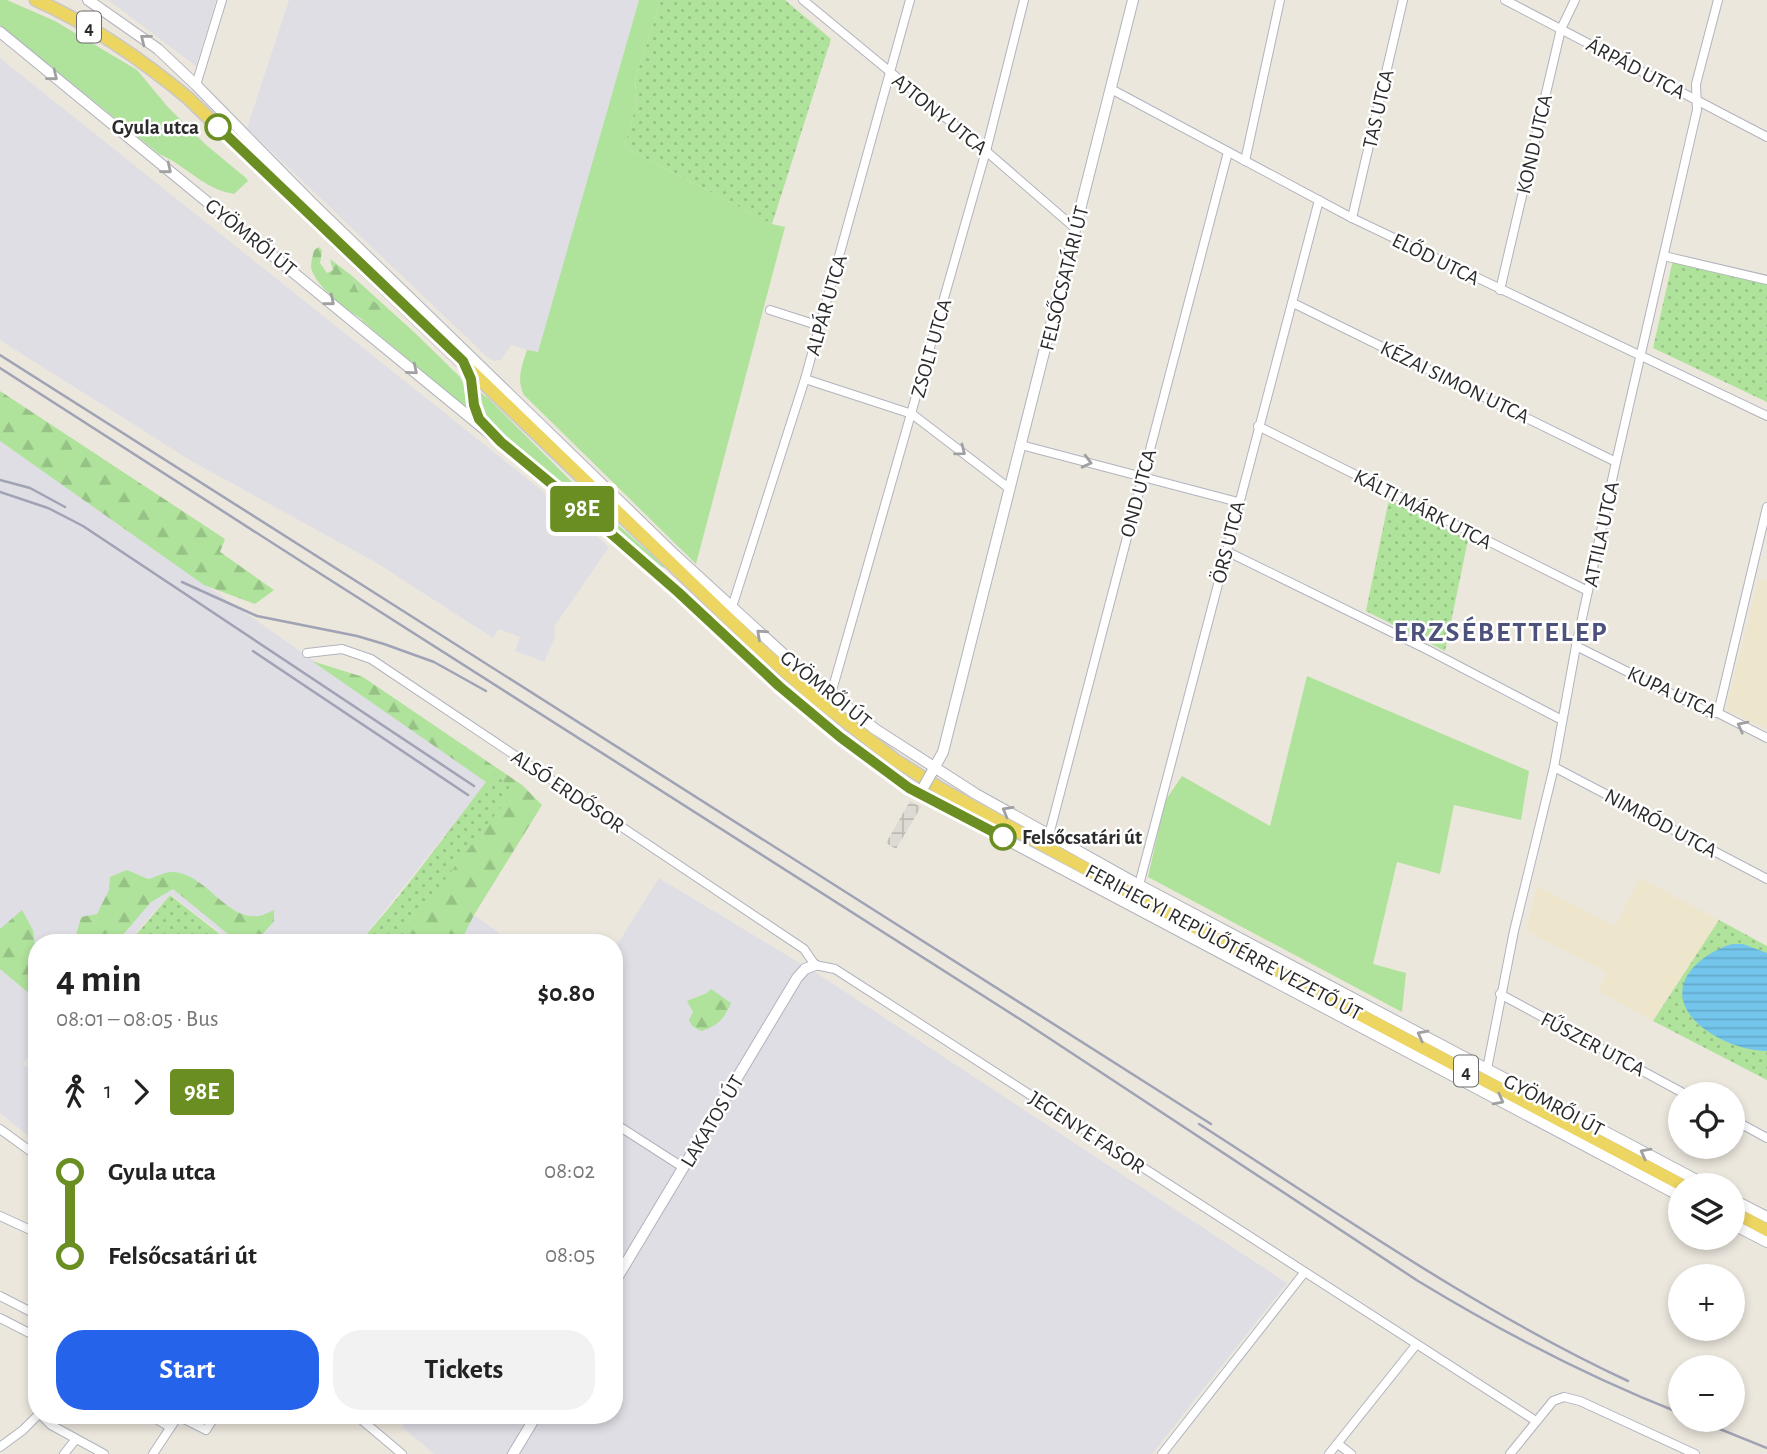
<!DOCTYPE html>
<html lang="en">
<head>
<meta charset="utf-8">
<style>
  :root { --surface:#fff; --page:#f2f2f2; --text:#222; --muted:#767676; --accent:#2563eb }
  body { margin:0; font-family:"Alegreya Sans",sans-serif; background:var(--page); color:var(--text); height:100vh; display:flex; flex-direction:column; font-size:26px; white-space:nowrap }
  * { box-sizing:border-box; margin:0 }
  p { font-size:23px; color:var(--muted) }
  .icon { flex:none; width:38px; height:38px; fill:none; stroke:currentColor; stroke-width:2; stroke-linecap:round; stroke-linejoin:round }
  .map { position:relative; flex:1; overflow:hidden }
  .side { position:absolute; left:28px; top:934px; width:595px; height:490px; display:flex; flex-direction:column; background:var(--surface); border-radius:28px; box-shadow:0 4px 10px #0003 }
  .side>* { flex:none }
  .badge { padding:0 14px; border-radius:5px; font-size:24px; line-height:46px }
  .controls { position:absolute; left:1668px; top:1082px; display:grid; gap:14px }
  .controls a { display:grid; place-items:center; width:77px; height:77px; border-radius:50%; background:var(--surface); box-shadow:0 4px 10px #0003; font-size:35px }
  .map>.badge { position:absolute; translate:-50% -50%; box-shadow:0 0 0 4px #fff }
  .legs { display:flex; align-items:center; gap:10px; height:77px; padding:0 28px; font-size:23px }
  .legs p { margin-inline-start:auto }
  .summary { display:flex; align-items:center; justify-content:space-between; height:119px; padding:0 28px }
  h1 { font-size:38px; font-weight:700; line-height:52px }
  .primary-button { display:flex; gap:14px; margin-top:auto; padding:14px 28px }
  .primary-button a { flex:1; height:80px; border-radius:28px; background:var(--accent); color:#fff; font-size:28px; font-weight:700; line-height:80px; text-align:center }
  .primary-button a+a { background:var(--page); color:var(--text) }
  ul { padding:0 28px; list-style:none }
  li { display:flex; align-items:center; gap:24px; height:84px; font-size:26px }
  li i { display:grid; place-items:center; width:10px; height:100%; margin:0 9px; background:currentColor }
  li i::after { content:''; width:18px; height:18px; margin:-9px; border:5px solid; border-radius:50%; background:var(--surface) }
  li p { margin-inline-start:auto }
  li:first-child i { background:linear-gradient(#0000 50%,currentColor 0) }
  li:last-child i { background:linear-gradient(currentColor 50%,#0000 0) }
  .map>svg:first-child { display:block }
</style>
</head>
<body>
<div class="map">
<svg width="1767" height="1454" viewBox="0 0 1767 1454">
  <defs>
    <pattern id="forest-firs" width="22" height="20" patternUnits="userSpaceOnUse" patternTransform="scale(1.75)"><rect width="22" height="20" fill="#afe29b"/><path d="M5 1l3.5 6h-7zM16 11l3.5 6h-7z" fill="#97c286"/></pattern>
    <pattern id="park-dots" width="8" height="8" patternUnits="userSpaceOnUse" patternTransform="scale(1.75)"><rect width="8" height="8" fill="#afe29b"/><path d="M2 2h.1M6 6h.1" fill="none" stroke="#97c286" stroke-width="1.8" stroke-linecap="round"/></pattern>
    <pattern id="plaza-grid" width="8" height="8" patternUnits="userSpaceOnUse" patternTransform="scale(1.75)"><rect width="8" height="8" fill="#dddad4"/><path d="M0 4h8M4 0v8" fill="none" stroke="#bebbb6"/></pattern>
    <pattern id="water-rules" width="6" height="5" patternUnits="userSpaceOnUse" patternTransform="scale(1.75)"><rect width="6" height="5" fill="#73c5ec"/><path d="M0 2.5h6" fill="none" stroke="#64a9cb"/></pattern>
  </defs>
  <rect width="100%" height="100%" fill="#ece7dd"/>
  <g fill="#e0dee5">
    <path d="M 107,0 L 216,0 L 196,66 L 111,2 Z"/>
    <path d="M 289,0 L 639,0 L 538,353 L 511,345 L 501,360 L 494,361 L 486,356 L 247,128 Z"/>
    <path d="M 0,58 L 570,513 L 609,547 L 554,627 L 555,637 L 544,662 L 515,651 L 520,637 L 499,629 L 493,638 L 375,562 L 193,462 L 0,340 Z"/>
    <path d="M 0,441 L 487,782 L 359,943 L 234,943 L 170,894 L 127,943 L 37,943 L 37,1047 L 23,1064 L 37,1074 L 37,1143 L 0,1113 Z"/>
    <path d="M 659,878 L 821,976 L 1287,1283 L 1152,1454 L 434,1454 L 402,1427 L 408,1416 L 614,1416 L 614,950 Z"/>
    <path d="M 474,915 L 513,943 L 460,943 Z"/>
  </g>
  <g fill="#eee5cd">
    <path d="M 1759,578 L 1767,580 L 1767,729 L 1726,709 Z"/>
    <path d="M 1640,878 L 1719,920 L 1653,1021 L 1598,991 L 1607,972 L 1526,931 L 1537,886 L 1615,926 Z"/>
  </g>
  <g fill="#afe29b">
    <path d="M 0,0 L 7,0 L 55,21 L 137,70 L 167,106 L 205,144 L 246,178 L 248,181 L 234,194 C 203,189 186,165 159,154 L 0,25 Z"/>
    <path d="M 639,0 L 661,0 L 635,80 L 637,103 L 624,147 L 772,224 L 785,227 L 696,564 L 524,395 C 516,379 522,366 527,350 L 538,352 Z"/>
    <path d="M 351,275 L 415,333 L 460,377 L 465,387 L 467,409 L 360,319 L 371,322 L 382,307 L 359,292 Z"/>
    <path d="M 477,390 L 488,398 L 587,497 L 664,566 L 663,568 L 500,435 L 490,425 Z"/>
    <path d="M 1307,676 L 1529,771 L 1521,820 L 1454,805 L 1440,874 L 1397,862 L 1373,964 L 1406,973 L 1402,1012 L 1148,877 L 1165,801 L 1182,776 L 1270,826 Z"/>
  </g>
  <g fill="url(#forest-firs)">
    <path d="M 319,247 L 322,251 L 320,263 L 327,273 L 333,270 L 330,259 L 351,275 L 358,291 L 382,307 L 378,317 L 371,323 C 353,317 314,286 311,267 C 311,262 313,255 314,250 Z"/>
    <path d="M 0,391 L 225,539 L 220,552 L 274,590 L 255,604 L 204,585 L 0,441 Z"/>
    <path d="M 312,661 L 363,677 L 522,785 L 542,805 L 474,915 L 460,943 L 359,943 L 401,894 L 486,782 Z"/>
    <path d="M 127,870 L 148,879 C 156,877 166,871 174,872 C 206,874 227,921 259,916 C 264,915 269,912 274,910 L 274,921 L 261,936 L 262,943 L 239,943 L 173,889 L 151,902 L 116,943 L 74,943 L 81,917 L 97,914 L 109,890 L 110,877 Z"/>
    <path d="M 22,910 L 33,930 L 37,962 L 37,1000 L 0,969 L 0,929 Z"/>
    <path d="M 711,989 L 731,1003 C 724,1019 718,1026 701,1031 L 692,1026 L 689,1020 L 693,1012 L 687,1001 L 707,993 Z"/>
  </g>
  <g fill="url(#park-dots)">
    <path d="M 661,0 L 785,0 L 831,39 L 772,224 L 624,147 L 637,103 L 635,80 Z"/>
    <path d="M 1673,260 L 1767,283 L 1767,402 L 1653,348 Z"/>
    <path d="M 1389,499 L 1468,540 L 1445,651 L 1366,611 Z"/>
    <path d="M 494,774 L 514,790 L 396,943 L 362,943 Z"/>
    <path d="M 170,895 L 231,943 L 129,943 Z"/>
    <path d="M 1719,920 L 1767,946 L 1767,1080 L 1653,1021 Z"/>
  </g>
  <path fill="url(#plaza-grid)" d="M 910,801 L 921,807 L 896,849 L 886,843 Z"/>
  <path fill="url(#water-rules)" d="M 1732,944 L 1743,944 L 1767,953 L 1767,1051 C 1739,1051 1697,1033 1685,1006 C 1672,975 1708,951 1732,944 Z"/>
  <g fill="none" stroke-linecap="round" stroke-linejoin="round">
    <defs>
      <g id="minor">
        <path d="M 803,0 L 986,151 L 1076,229"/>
        <path d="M 1505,0 L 1767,137"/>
        <path d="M 196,85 L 222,0"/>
        <path d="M 1111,89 L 1352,218 L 1767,416"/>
        <path d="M 1245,161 L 1280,0"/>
        <path d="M 1352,218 L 1403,0"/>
        <path d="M 1664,256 L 1767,280"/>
        <path d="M 1500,290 L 1561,29 L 1575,0"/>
        <path d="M 1293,303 L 1616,462"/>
        <path d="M 770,310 L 820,326"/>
        <path d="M 805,379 L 912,414 L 1010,489"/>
        <path d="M 1258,426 L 1588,591"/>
        <path d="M 1021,445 L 1238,502"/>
        <path d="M 1226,551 L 1428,650 L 1562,720"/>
        <path d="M 732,607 L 805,379 L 910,0"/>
        <path d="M 1576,646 L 1710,713 L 1718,713 L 1767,738"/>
        <path d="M 307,653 L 342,649 L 371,659 L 804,949 L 815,965 L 835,969 L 1536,1421"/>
        <path d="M 831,694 L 986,151 L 1024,0"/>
        <path d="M 1718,713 L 1767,507"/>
        <path d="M 1554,767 L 1767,879"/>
        <path d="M 1049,835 L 1228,152"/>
        <path d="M 1139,885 L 1319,200"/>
        <path d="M 1500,994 L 1685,1094"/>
        <path d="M 1487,1069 L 1514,931 L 1554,767 L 1576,646 L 1616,462 L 1697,110 L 1696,84 L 1718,0"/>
        <path d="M 1732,1119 L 1767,1138"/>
        <path d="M 614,1123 L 684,1168"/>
        <path d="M 0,1129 L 37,1156"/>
        <path d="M 0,1216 L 37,1233"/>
        <path d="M 0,1296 L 37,1315"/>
        <path d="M 0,1318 L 37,1337"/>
        <path d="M 42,1416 L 51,1425 L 104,1454"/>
        <path d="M 151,1416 L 170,1427"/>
        <path d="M 178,1416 L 206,1430 L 215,1416"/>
        <path d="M 357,1416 L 402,1454"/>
        <path d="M 1338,1444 L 1351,1454"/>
        <path d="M 0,1447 L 23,1430 L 37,1416"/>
        <path d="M 64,1454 L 76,1439"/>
        <path d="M 153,1454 L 178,1416"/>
        <path d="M 1162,1454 L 1304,1273"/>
        <path d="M 1329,1454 L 1416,1345"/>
        <path d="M 1510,1454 L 1553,1401 L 1564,1397 L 1580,1401 L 1695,1454"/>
      </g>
      <g id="tertiary">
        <path d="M 88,0 L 158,49 L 196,85 L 310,201 L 675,555 L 802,671 L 875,729 L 976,794 L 1139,885 L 1706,1185"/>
        <path d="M 0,32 L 583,510 L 678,592 L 810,714 L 909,788 L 1680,1196"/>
        <path d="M 466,368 C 474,387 470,410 485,426"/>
        <path d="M 932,772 L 943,752 L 1133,0"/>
        <path d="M 1732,1199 L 1767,1217"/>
        <path d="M 1732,1224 L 1767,1242"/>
        <path d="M 614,1283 L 797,978 L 805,969 L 815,965"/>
        <path d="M 513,1454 L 536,1416"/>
      </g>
      <g id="primary">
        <path d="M 36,0 C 92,25 141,59 188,98 L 762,651 L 813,696 L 895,760 L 941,789 L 1132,894 L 1682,1185"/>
        <path d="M 1732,1211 L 1767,1230"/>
      </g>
    </defs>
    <use href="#minor" stroke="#b1b3be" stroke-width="10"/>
    <use href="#tertiary" stroke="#b1b3be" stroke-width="12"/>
    <use href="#primary" stroke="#c8c8c8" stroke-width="15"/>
    <use href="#minor" stroke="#fff" stroke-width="8"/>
    <use href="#tertiary" stroke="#fff" stroke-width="10"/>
    <use href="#primary" stroke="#edd561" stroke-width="12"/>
    <g stroke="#a0a2b5" stroke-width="2.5">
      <path d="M 0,355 L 1211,1124"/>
      <path d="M 0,368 L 313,569 L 1026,1023 L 1418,1281 C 1502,1332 1588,1377 1680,1413"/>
      <path d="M 0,480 L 30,488 L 65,507"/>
      <path d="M 0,492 L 48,508 L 83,526 L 474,786"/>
      <path d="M 182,582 L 257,616 L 357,636 L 384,644 L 434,662 L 486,691"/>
      <path d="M 253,651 L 468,795"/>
      <path d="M 1199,1124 C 1338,1213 1478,1311 1628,1381"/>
      <path d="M 1695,1419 L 1767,1448"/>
    </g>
    <defs>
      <path id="tertiary-bridge" d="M 923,788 L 932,772"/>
    </defs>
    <use href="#tertiary-bridge" stroke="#b1b3be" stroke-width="12" stroke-linecap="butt"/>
    <use href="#tertiary-bridge" stroke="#fff" stroke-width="10"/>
  </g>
  <defs><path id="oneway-chevron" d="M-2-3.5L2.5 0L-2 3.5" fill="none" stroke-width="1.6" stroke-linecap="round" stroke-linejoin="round" transform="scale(1.75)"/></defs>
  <g stroke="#a0a0a0">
    <use href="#oneway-chevron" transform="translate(145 39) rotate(-142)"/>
    <use href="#oneway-chevron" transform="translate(53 76) rotate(39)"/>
    <use href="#oneway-chevron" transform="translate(167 169) rotate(39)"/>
    <use href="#oneway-chevron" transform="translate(330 301) rotate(39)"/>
    <use href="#oneway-chevron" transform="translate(413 370) rotate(40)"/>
    <use href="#oneway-chevron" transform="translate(961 451) rotate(37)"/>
    <use href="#oneway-chevron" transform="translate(1087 462) rotate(14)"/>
    <use href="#oneway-chevron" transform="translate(761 634) rotate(-138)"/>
    <use href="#oneway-chevron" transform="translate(1742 726) rotate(-153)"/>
    <use href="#oneway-chevron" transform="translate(1007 811) rotate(-150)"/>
    <use href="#oneway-chevron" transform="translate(1422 1035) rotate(-152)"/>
    <use href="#oneway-chevron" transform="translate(1499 1100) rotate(28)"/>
    <use href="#oneway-chevron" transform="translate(1645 1153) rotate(-152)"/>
  </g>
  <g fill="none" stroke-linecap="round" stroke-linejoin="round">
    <defs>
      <path id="line-1" d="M 218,127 L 463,361 L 471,379 L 474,405 L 479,419 L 501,442 L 600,524 L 678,592 L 779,686 L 840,737 L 909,788 L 1003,837"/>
    </defs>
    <use href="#line-1" stroke="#fff" stroke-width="16"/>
    <use href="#line-1" stroke="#6b8e23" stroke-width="10"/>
  </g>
  <g fill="#fff" stroke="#6b8e23" stroke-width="3.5">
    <circle cx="218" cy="127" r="12"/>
    <circle cx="1003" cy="837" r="12"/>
  </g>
  <g text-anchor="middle" stroke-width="5" stroke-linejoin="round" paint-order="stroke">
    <g fill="#fff" stroke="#6b6b6b" stroke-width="2">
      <rect x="77" y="11.5" width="24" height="31" rx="5"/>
      <rect x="1454" y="1055.5" width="24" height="31" rx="5"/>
    </g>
    <g font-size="19" font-weight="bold" fill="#2b2b2b">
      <text x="89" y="34">4</text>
      <text x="1466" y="1078">4</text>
    </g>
    <g font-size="21" fill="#2b2b2b" stroke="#fff">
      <text transform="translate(1636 68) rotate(28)" y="7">ÁRPÁD UTCA</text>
      <text transform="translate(1378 109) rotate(-77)" y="7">TAS UTCA</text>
      <text transform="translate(940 114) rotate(39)" y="7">AJTONY UTCA</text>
      <text transform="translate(1534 144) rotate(-77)" y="7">KOND UTCA</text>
      <text transform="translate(251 237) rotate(39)" y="7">GYÖMRŐI ÚT</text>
      <text transform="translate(1436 259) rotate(26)" y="7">ELŐD UTCA</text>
      <text transform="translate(1064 278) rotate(-76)" y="7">FELSŐCSATÁRI ÚT</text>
      <text transform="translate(826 305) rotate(-74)" y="7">ALPÁR UTCA</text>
      <text transform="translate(931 348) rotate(-74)" y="7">ZSOLT UTCA</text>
      <text transform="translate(1455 382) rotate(26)" y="7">KÉZAI SIMON UTCA</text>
      <text transform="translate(1138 493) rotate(-75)" y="7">OND UTCA</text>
      <text transform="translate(1423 509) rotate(27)" y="7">KÁLTI MÁRK UTCA</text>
      <text transform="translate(1601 534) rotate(-78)" y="7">ATTILA UTCA</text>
      <text transform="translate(1228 542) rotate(-76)" y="7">ÖRS UTCA</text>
      <text transform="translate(826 689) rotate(39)" y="7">GYÖMRŐI ÚT</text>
      <text transform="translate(1672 692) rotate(25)" y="7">KUPA UTCA</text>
      <text transform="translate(568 791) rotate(34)" y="7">ALSÓ ERDŐSOR</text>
      <text transform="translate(1661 823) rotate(28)" y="7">NIMRÓD UTCA</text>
      <text transform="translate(1224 942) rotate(28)" y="7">FERIHEGYI REPÜLŐTÉRRE VEZETŐ ÚT</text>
      <text transform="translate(1593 1044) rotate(28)" y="7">FŰSZER UTCA</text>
      <text transform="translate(1554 1105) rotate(28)" y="7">GYÖMRŐI ÚT</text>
      <text transform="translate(712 1121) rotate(-59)" y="7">LAKATOS ÚT</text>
      <text transform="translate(1087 1132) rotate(33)" y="7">JEGENYE FASOR</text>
    </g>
    <g font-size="21" font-weight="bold" fill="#2b2b2b" stroke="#fff" text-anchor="end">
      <text x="199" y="134">Gyula utca</text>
      <text x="1022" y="844" text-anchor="start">Felsőcsatári út</text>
    </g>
    <g font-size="28" font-weight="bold" letter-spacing="2" fill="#4c527b" stroke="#fff">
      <text x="1501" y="641">ERZSÉBETTELEP</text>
    </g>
  </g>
</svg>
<div class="controls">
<a><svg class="icon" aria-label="locate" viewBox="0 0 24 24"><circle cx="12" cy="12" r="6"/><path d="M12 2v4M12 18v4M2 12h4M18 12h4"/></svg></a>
<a><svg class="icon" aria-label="layers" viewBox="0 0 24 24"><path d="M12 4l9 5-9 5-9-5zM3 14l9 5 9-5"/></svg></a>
<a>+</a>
<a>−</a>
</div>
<b class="badge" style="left:582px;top:509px;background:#6b8e23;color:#fff">98E</b>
<section class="side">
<div class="summary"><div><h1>4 min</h1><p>08:01 – 08:05 · Bus</p></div><b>$0.80</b></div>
<div class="legs"><svg class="icon" aria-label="walk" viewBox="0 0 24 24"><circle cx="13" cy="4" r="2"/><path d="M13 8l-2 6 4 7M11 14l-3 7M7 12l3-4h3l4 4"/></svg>1<svg class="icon" aria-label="forward" viewBox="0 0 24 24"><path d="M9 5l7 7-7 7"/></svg><b class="badge" style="background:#6b8e23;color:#fff">98E</b></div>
<ul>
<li><i style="color:#6b8e23"></i><b>Gyula utca</b><p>08:02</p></li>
<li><i style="color:#6b8e23"></i><b>Felsőcsatári út</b><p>08:05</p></li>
</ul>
<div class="primary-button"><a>Start</a><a>Tickets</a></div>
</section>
</div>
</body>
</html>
